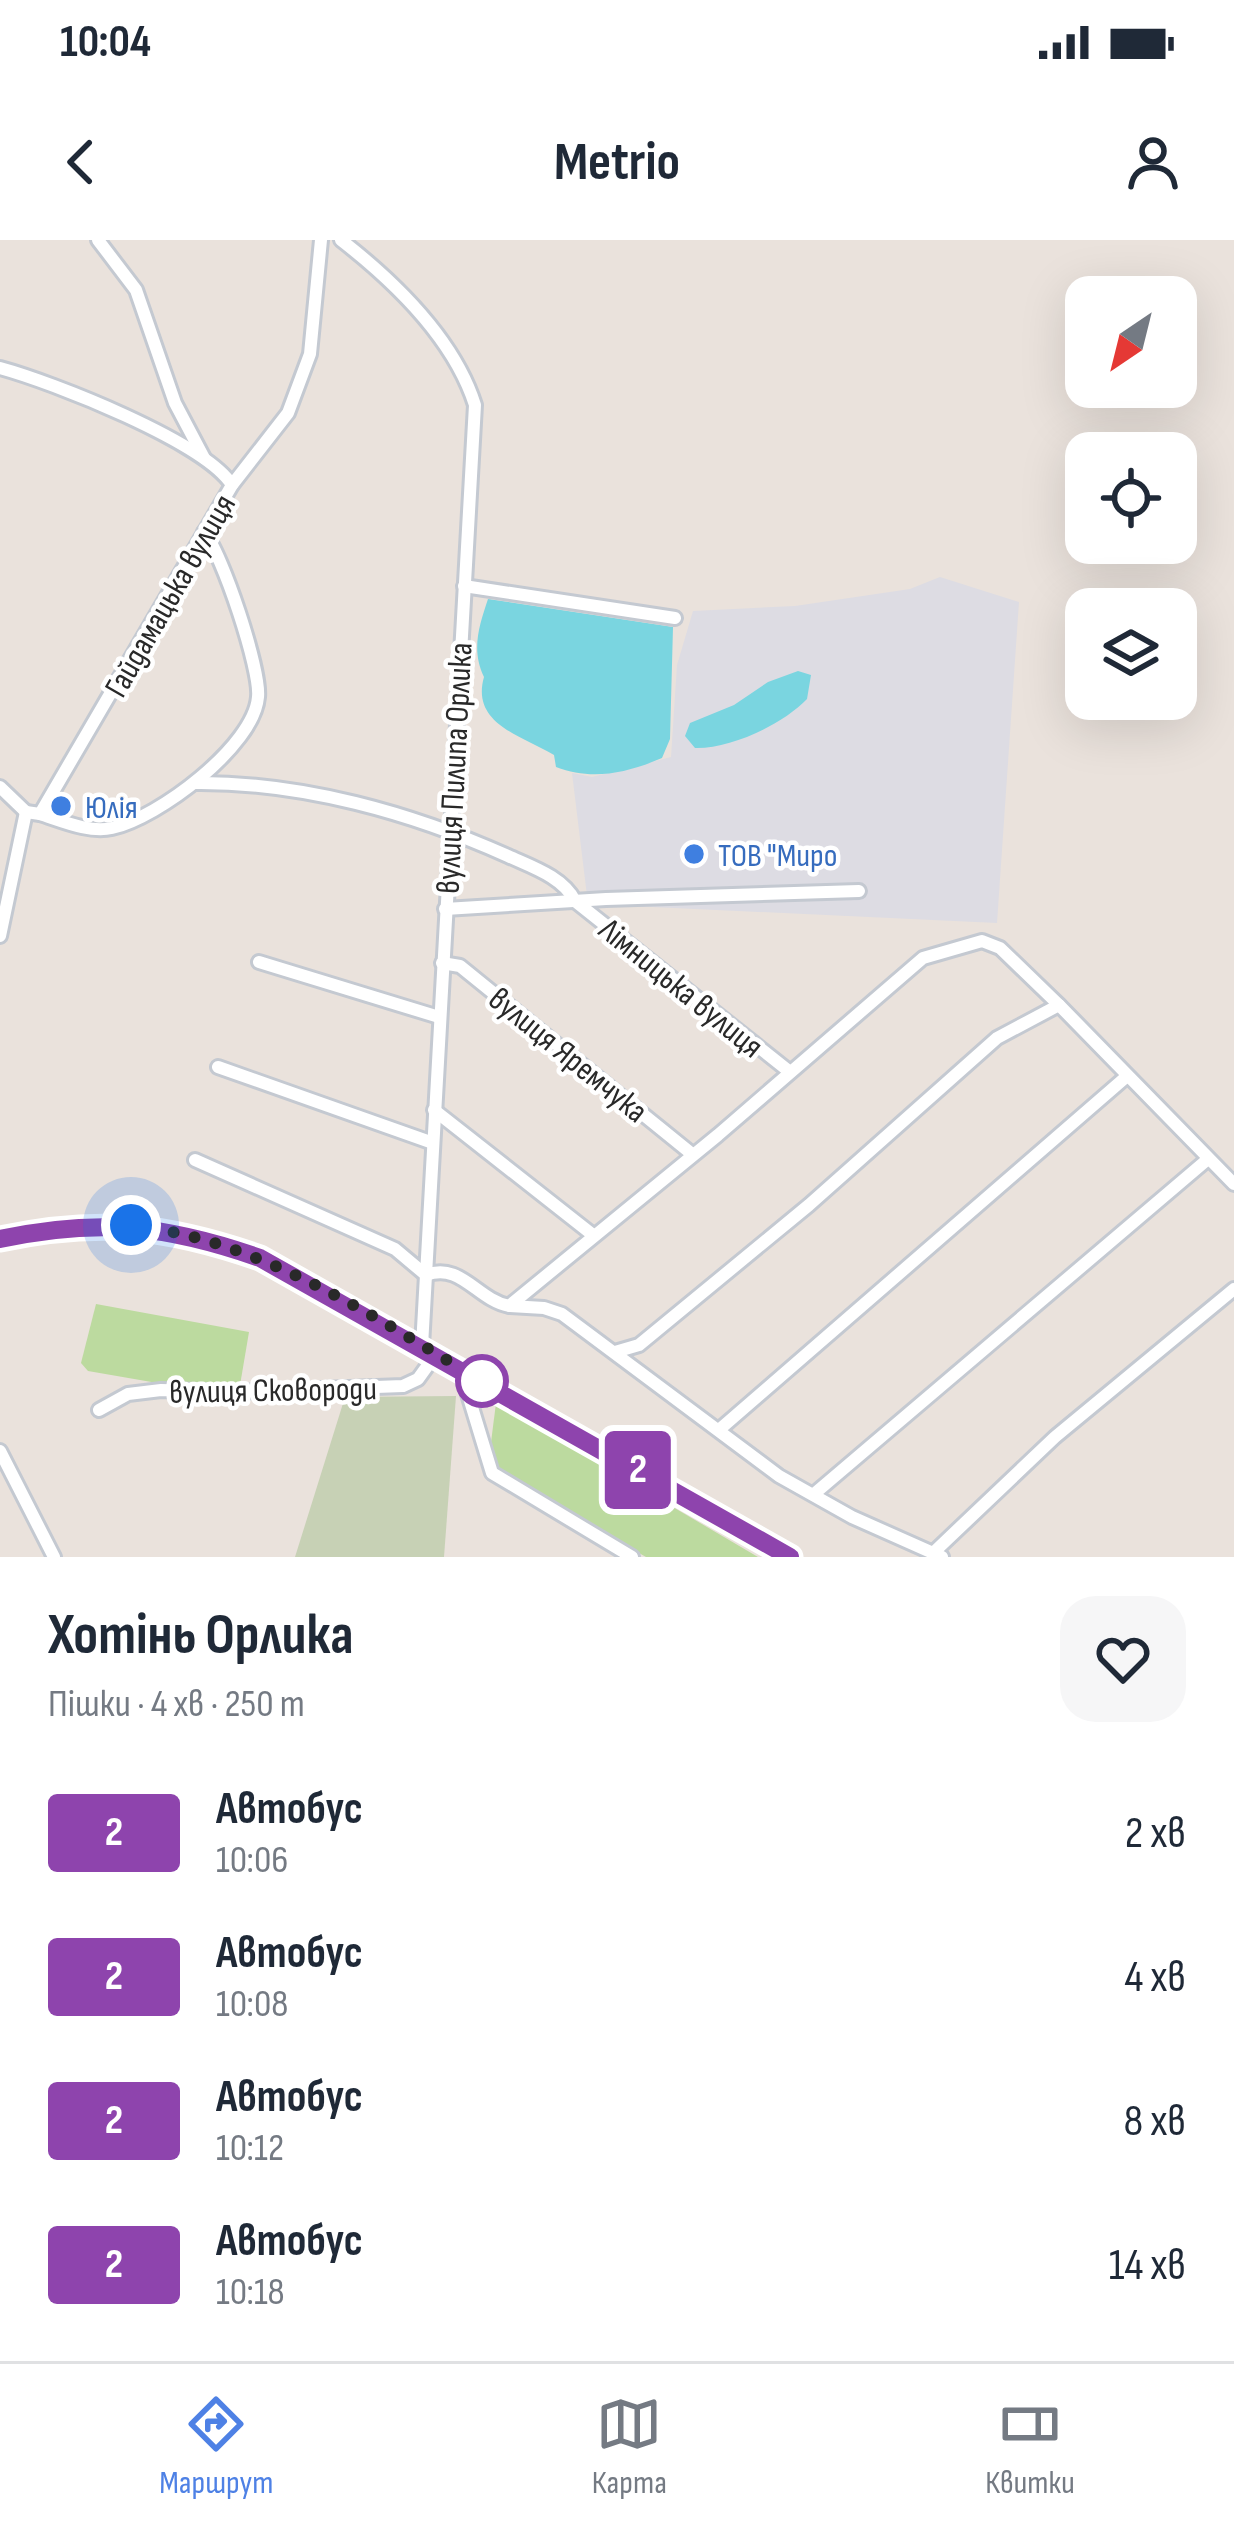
<!DOCTYPE html>
<html lang="uk">
<head>
<meta charset="utf-8">
<style>
  :root { --surface:#fff; --page:#f6f6f7; --text:#1f2937; --muted:#747a83; --line:#e0e1e3; --accent:#4e81e5 }
  body { margin:0; font-family:"Sofia Sans Condensed",sans-serif; background:var(--page); color:var(--text); height:100vh; display:flex; flex-direction:column; font-size:45px; white-space:nowrap }
  * { box-sizing:border-box; margin:0 }
  p { font-size:39px; color:var(--muted) }
  .icon { flex:none; width:66px; height:66px; fill:none; stroke:currentColor; stroke-width:2; stroke-linecap:round; stroke-linejoin:round }
  .map { position:relative; height:1317px; overflow:hidden }
  .details { display:flex; flex-direction:column; background:var(--surface); flex:1 }
  .details>* { flex:none }
  .badge { padding:0 24px; border-radius:9px; font-size:42px; line-height:78px }
  .needle { width:78px; rotate:215deg }
  .buttons { position:absolute; left:1065px; top:36px; display:grid; gap:24px }
  .buttons a { display:grid; place-items:center; width:132px; height:132px; border-radius:24px; background:var(--surface); box-shadow:0 12px 48px #0002; font-size:60px }
  .you { position:absolute; width:60px; height:60px; margin:-30px; border:9px solid #fff; border-radius:50%; background:#1a73e8; box-shadow:0 0 0 18px #1a73e833 }
  .map>.badge { position:absolute; translate:-50% -50%; box-shadow:0 0 0 6px #fff }
  .round { display:grid; place-items:center; flex:none; width:126px; height:126px; border-radius:36px; background:var(--page) }
  .headline { display:flex; align-items:center; justify-content:space-between; height:204px; padding:0 48px }
  h1 { font-size:57px; font-weight:700; line-height:90px }
  ul { padding:0; list-style:none }
  li { display:flex; align-items:center; gap:36px; height:144px; padding:0 48px }
  li div { flex:1 }
  li b { display:block; font-size:45px }
  li em { font-style:normal }
  li .badge { min-width:132px; font-weight:700; text-align:center }
  .status { display:flex; justify-content:space-between; align-items:center; height:84px; padding:0 60px; background:var(--surface); direction:ltr }
  .status svg { height:33px; fill:currentColor }
  header { display:flex; justify-content:space-between; align-items:center; height:156px; padding:0 48px; background:var(--surface); font-size:54px; font-weight:700 }
  .dock { display:flex; justify-content:space-around; align-items:center; height:168px; border-top:3px solid var(--line); background:var(--surface); font-size:33px; color:var(--muted) }
  .dock a { display:grid; justify-items:center; gap:6px }
  .dock .selected { color:var(--accent) }
  .map>svg:first-child { display:block }
</style>
</head>
<body>
<div class="status"><b>10:04</b><svg viewBox="0 0 49 12"><path d="M0 12V9h3v3zM5 12V6h3v6zM10 12V3h3v9zM15 12V0h3v12zM26 1h20v11H26zM47 4h2v5h-2z"/></svg></div>
<header><svg class="icon" aria-label="back" viewBox="0 0 24 24"><path d="M15 5l-7 7 7 7"/></svg>Metrio<svg class="icon" aria-label="person" viewBox="0 0 24 24"><circle cx="12" cy="8" r="4"/><path d="M4 21q1-7 8-7t8 7"/></svg></header>
<div class="map">
<svg width="1234" height="1317" viewBox="0 0 1234 1317">
  <rect width="100%" height="100%" fill="#eae2dc"/>
  <path fill="#dddce3" d="M 940,337 L 1019,362 L 997,683 L 588,664 L 572,533 L 592,537 L 671,517 L 677,425 L 693,371 L 795,366 L 910,349 Z"/>
  <g fill="#bcda9f">
    <path d="M 96,1064 L 249,1092 L 238,1157 L 88,1131 L 81,1123 Z"/>
    <path d="M 496,1163 L 758,1317 L 646,1317 L 488,1226 Z"/>
  </g>
  <path fill="#c7d1b5" d="M 456,1156 L 444,1317 L 295,1317 L 345,1157 Z"/>
  <g fill="#7ad5e0">
    <path d="M 488,359 L 673,387 L 670,499 L 662,518 C 627,533 592,541 556,527 L 554,515 C 519,495 471,483 484,437 C 471,410 479,386 488,359 Z"/>
    <path d="M 798,431 L 811,435 L 807,459 C 782,485 730,509 695,508 L 685,496 L 690,483 L 734,465 L 768,442 Z"/>
  </g>
  <g fill="none" stroke-linecap="round" stroke-linejoin="round">
    <defs>
      <g id="minor">
        <path d="M 98,0 L 136,50 L 175,163 L 204,218"/>
        <path d="M 341,0 C 395,42 454,99 475,165 L 422,1106"/>
        <path d="M 0,128 C 52,142 205,202 232,245"/>
        <path d="M 464,346 L 675,378"/>
        <path d="M 196,543 C 302,542 412,573 508,616 C 532,627 563,637 575,661 L 790,832"/>
        <path d="M 0,547 L 26,572"/>
        <path d="M 26,572 L 40,574 L 232,245 L 288,173 L 310,114 L 321,0"/>
        <path d="M 40,574 C 62,581 89,593 112,588 C 158,578 254,506 258,457 C 261,430 222,313 204,292"/>
        <path d="M 445,669 L 606,659 L 859,651"/>
        <path d="M 0,696 L 26,572"/>
        <path d="M 259,722 L 439,777"/>
        <path d="M 442,723 L 460,726 L 692,914"/>
        <path d="M 218,827 L 433,903"/>
        <path d="M 434,870 L 593,995"/>
        <path d="M 195,920 L 395,1009 L 426,1035 C 461,1022 476,1059 509,1066 L 718,895 L 923,718 L 982,701 L 1000,708 L 1059,765 L 1234,944"/>
        <path d="M 510,1066 L 544,1068 L 562,1074 L 779,1236 L 852,1277 L 942,1317"/>
        <path d="M 615,1112 L 639,1105 L 809,965 L 997,798 L 1059,765"/>
        <path d="M 472,1135 L 467,1151 L 492,1233 L 632,1317"/>
        <path d="M 99,1170 L 128,1154 L 161,1150 L 238,1152 L 403,1146 L 418,1139 L 436,1114"/>
        <path d="M 720,1189 L 1126,837"/>
        <path d="M 0,1211 L 54,1317"/>
        <path d="M 814,1254 L 1208,919"/>
        <path d="M 933,1313 L 1055,1197 L 1234,1049"/>
      </g>
      <path id="major" d="M 0,999 C 97,978 167,984 259,1018 L 790,1317"/>
    </defs>
    <use href="#minor" stroke="#c4c9d1" stroke-width="18"/>
    <use href="#major" stroke="#c3c3c3" stroke-width="21"/>
    <use href="#minor" stroke="#fff" stroke-width="12"/>
    <use href="#major" stroke="#e0b36a" stroke-width="15"/>
  </g>
  <g fill="none" stroke-linecap="round" stroke-linejoin="round">
    <defs>
      <path id="line" d="M 0,999 C 98,978 166,985 260,1018 L 790,1317"/>
    </defs>
    <use href="#line" stroke="#fff" stroke-width="27"/>
    <use href="#line" stroke="#8e44ad" stroke-width="18"/>
    <path stroke="#292929" stroke-width="12" stroke-dasharray="0 21.6" d="M 131,985 C 261,1000 372,1076 482,1141"/>
  </g>
  <g fill="#3f7fe0" stroke="#fff" stroke-width="4.5">
    <circle cx="61" cy="566" r="12"/>
    <circle cx="694" cy="614" r="12"/>
  </g>
  <circle fill="#fff" stroke="#8e44ad" stroke-width="6" cx="482" cy="1141" r="24"/>
  <g text-anchor="middle" stroke-width="9" stroke-linejoin="round" paint-order="stroke">
    <g font-size="33" fill="#292929" stroke="#fff">
      <text transform="translate(169 355) rotate(-60)" y="12">Гайдамацька вулиця</text>
      <text transform="translate(453 528) rotate(-87)" y="12">вулиця Пилипа Орлика</text>
      <text transform="translate(682 747) rotate(39)" y="12">Лімницька вулиця</text>
      <text transform="translate(569 814) rotate(39)" y="12">вулиця Яремчука</text>
      <text transform="translate(273 1149) rotate(-1)" y="12">вулиця Сковороди</text>
    </g>
    <g font-size="33" fill="#366cbe" stroke="#fff" text-anchor="start">
      <text x="85" y="578">Юлія</text>
      <text x="718" y="626">ТОВ "Миро</text>
    </g>
  </g>
</svg>
<div class="buttons">
<a><svg class="needle" viewBox="-14 -14 28 28"><path d="M0-13l5 13h-10z" fill="#e53935"/><path d="M0 13l5-13h-10z" fill="#747a83"/></svg></a>
<a><svg class="icon" aria-label="locate" viewBox="0 0 24 24"><circle cx="12" cy="12" r="6"/><path d="M12 2v4M12 18v4M2 12h4M18 12h4"/></svg></a>
<a><svg class="icon" aria-label="layers" viewBox="0 0 24 24"><path d="M12 4l9 5-9 5-9-5zM3 14l9 5 9-5"/></svg></a>
</div>
<div class="you" style="left:131px;top:985px"></div>
<b class="badge" style="left:638px;top:1230px;background:#8e44ad;color:#fff">2</b>
</div>
<section class="details">
<div class="headline"><div><h1>Хотінь Орлика</h1><p>Пішки · 4 хв · 250 m</p></div><a class="round"><svg class="icon" aria-label="heart" viewBox="0 0 24 24"><path d="M12 20l-8-8c-3-5 5-10 8-4 3-6 11-1 8 4z"/></svg></a></div>
<ul>
<li><span class="badge" style="background:#8e44ad;color:#fff">2</span><div><b>Автобус</b><p>10:06</p></div><em>2 хв</em></li>
<li><span class="badge" style="background:#8e44ad;color:#fff">2</span><div><b>Автобус</b><p>10:08</p></div><em>4 хв</em></li>
<li><span class="badge" style="background:#8e44ad;color:#fff">2</span><div><b>Автобус</b><p>10:12</p></div><em>8 хв</em></li>
<li><span class="badge" style="background:#8e44ad;color:#fff">2</span><div><b>Автобус</b><p>10:18</p></div><em>14 хв</em></li>
</ul>
</section>
<nav class="dock">
<a class="selected"><svg class="icon" aria-label="directions" viewBox="0 0 24 24"><path d="M12 3l9 9-9 9-9-9zM9 14v-3h6M13 9l2 2-2 2"/></svg>Маршрут</a>
<a><svg class="icon" aria-label="map" viewBox="0 0 24 24"><path d="M3 6l6-2 6 2 6-2v14l-6 2-6-2-6 2zM9 4v14M15 6v14"/></svg>Карта</a>
<a><svg class="icon" aria-label="tickets" viewBox="0 0 24 24"><path d="M3 7h18v10H3zM15 7v10"/></svg>Квитки</a>
</nav>
</body>
</html>
